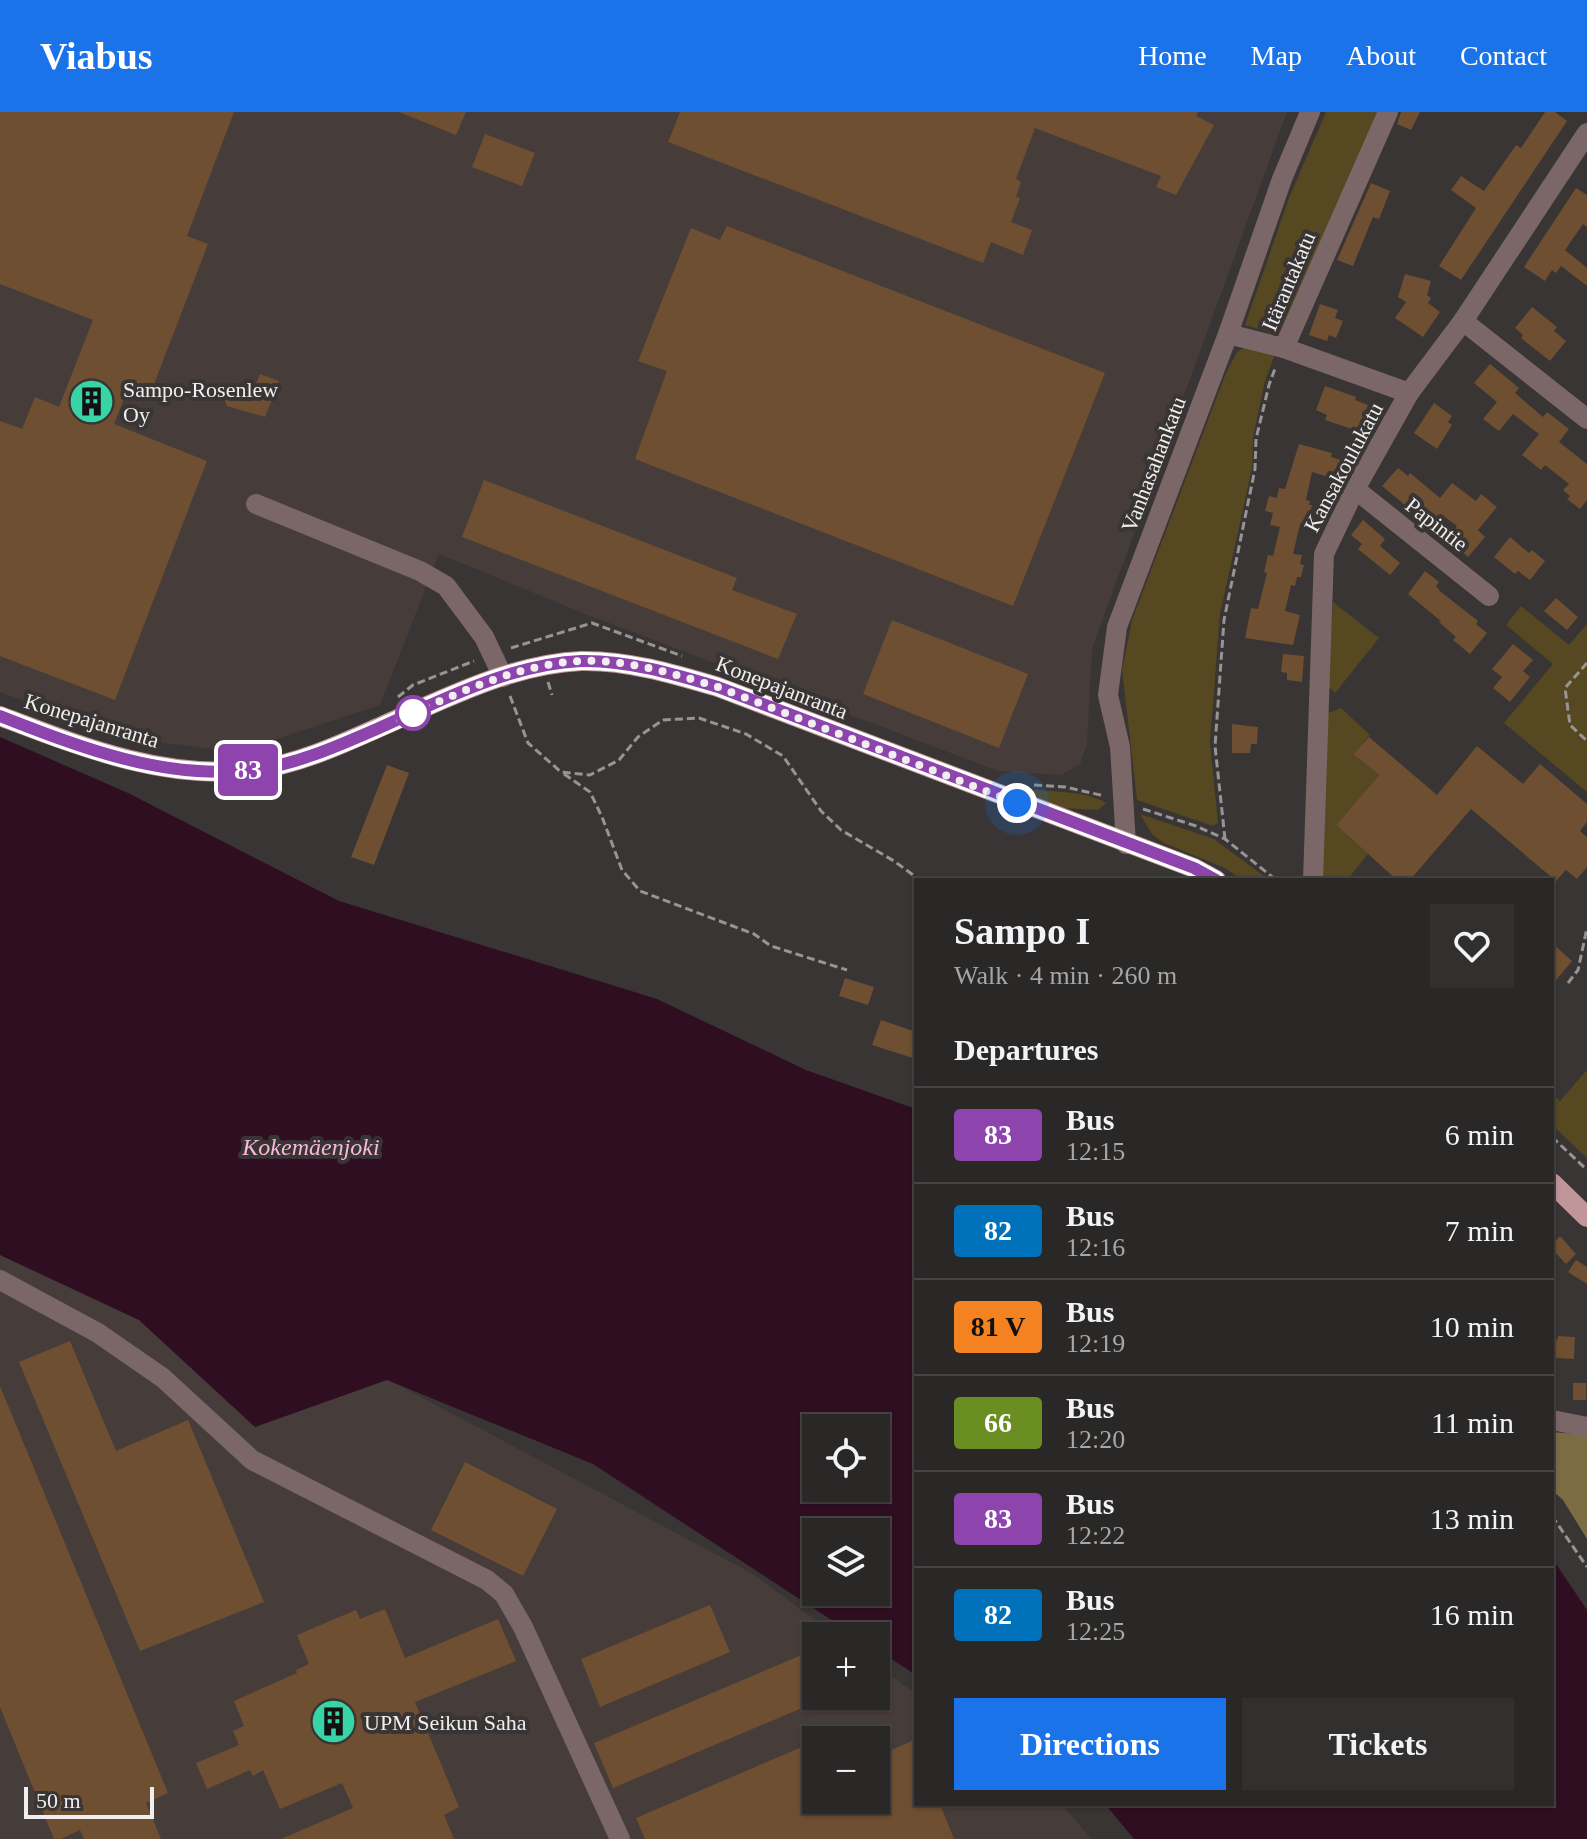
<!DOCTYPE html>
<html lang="en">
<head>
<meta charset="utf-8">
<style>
  :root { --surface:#2a2827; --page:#32302f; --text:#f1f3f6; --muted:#a5a6a7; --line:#464444; --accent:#1a73e8 }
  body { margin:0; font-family:Georgia,serif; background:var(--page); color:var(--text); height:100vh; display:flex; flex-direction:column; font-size:30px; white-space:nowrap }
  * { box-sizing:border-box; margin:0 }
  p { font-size:26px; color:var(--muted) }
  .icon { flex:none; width:44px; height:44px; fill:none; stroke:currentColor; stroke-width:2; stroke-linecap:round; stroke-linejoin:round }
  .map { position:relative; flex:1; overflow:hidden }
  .drawer { position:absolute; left:914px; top:766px; width:640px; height:928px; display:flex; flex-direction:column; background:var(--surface); border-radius:0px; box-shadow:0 2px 6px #0004,0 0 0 2px var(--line) }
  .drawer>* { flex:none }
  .badge { padding:0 16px; border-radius:6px; font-size:28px; line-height:52px }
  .tools { position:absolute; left:802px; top:1302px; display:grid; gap:16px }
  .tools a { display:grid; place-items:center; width:88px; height:88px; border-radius:0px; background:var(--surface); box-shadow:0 2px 6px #0004,0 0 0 2px var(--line); font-size:40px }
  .scale { position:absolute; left:24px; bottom:20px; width:130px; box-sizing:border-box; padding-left:8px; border:4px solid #f0eeee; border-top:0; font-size:22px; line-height:28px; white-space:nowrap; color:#f0eeee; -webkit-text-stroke:6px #383534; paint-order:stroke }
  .you { position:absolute; width:40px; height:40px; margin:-20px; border:6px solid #fff; border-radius:50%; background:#1a73e8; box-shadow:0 0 0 12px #1a73e833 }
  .map>.badge { position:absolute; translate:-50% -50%; box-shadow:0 0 0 4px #fff }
  h2 { padding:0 40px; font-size:30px; line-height:72px }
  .round { display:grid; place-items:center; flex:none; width:84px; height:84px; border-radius:0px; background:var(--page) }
  .summary { display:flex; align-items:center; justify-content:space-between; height:136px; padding:0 40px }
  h1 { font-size:38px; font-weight:700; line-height:60px }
  .button { display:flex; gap:16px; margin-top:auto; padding:16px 40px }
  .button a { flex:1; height:92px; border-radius:0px; background:var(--accent); color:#fff; font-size:32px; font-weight:700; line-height:92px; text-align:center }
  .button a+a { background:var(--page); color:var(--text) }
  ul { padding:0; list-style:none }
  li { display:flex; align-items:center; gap:24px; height:96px; padding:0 40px; border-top:2px solid var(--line) }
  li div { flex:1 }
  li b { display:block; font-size:30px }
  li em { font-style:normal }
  li .badge { min-width:88px; font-weight:700; text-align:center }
  header { display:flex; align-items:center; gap:48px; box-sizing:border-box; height:112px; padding:0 40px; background:var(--accent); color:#fff }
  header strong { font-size:38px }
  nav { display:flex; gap:44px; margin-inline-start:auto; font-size:28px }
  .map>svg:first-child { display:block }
</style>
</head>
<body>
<header>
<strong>Viabus</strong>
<nav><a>Home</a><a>Map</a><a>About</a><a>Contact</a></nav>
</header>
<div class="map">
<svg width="1587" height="1727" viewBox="0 0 1587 1727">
  <rect width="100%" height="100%" fill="#383534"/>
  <g fill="#463d3a" fill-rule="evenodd">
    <path d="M 0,0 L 1287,0 L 1092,537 L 1087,632 L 1080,652 L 1061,663 L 998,659 L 588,503 L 439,442 L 380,593 L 237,640 L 125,626 L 0,580 Z"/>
    <path d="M 0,1143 L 139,1208 L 255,1315 L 387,1267 L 751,1461 L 837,1524 L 816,1524 L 816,1584 L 876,1584 L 876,1553 L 916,1582 L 916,1692 L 1062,1692 L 1091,1727 L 0,1727 ZM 816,1628 L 876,1628 L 876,1688 L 816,1688 Z"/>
  </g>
  <g fill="#564820">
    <path d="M 1326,0 L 1379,0 L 1285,225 L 1245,213 L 1289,86 Z"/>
    <path d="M 1244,236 L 1274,241 L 1274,245 L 1265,269 L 1253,325 L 1252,356 L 1220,502 L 1210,631 L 1218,711 L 1213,714 L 1137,688 L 1122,558 L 1132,508 L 1226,261 L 1237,240 Z"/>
    <path d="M 1333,490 L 1379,526 L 1335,581 L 1328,574 Z"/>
    <path d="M 1521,494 L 1569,533 L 1587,512 L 1587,680 L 1504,611 L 1553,552 L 1506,513 Z"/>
    <path d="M 1341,596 L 1370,623 L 1353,642 L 1379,663 L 1336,713 L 1368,742 L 1347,768 L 1322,768 L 1325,602 Z"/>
    <path d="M 1021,676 C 1048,681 1082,677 1106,691 L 1098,698 L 1061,696 L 1019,680 L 1018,677 Z"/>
    <path d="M 1140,702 L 1214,727 L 1269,768 L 1243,768 L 1225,756 L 1164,731 L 1152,722 Z"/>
    <path d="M 1587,958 L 1587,1046 L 1552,1013 L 1552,982 L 1560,989 Z"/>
  </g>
  <path fill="#7b6c44" d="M 1552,1320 L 1587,1323 L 1587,1427 L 1563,1388 L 1552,1378 Z"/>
  <g fill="#2f0e22" fill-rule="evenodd">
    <path d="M 0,625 L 128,681 L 339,789 L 657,887 L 806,958 L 916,997 L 916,1563 L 876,1537 L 876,1524 L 856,1524 L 593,1352 L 387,1268 L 255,1315 L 139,1208 L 0,1143 ZM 816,1316 L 876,1316 L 876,1376 L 816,1376 ZM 816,1420 L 876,1420 L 876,1480 L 816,1480 Z"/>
    <path d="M 1552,1446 L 1587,1498 L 1587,1727 L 1134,1727 L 1105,1692 L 1552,1692 Z"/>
  </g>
  <g fill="#6e4f31">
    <path d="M 0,0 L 234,0 L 187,124 L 208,132 L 149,285 L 128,277 L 114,312 L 207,349 L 115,588 L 0,544 L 0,309 L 22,317 L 35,285 L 59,295 L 93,208 L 0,172 Z"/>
    <path d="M 399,0 L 466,0 L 456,23 Z"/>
    <path d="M 680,0 L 1198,0 L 1196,4 L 1214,13 L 1176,83 L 1156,75 L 1161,64 L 1035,16 L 1016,67 L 1021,70 L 1016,85 L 1020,86 L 1011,110 L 1032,118 L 1023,143 L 991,130 L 983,151 L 668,30 Z"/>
    <path d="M 1401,0 L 1420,0 L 1411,18 L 1397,12 Z"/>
    <path d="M 1545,0 L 1555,0 L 1567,9 L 1461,168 L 1439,154 L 1476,96 L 1451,78 L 1461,64 L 1484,79 L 1516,33 L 1521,36 Z"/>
    <path d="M 485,22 L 535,41 L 522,74 L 472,55 Z"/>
    <path d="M 1371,71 L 1390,79 L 1379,107 L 1373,105 L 1353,154 L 1337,148 Z"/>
    <path d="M 1576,76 L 1587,83 L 1587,115 L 1583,112 L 1565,138 L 1587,156 L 1587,174 L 1561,154 L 1556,161 L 1552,158 L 1545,169 L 1524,155 Z"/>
    <path d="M 727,114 L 1105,261 L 1013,494 L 635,347 L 667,259 L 638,249 L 691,116 L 720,128 Z"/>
    <path d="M 1405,162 L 1431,169 L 1427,183 L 1431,186 L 1428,191 L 1440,200 L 1423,225 L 1395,206 L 1406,190 L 1398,185 Z"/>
    <path d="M 1320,192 L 1338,198 L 1335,206 L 1343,209 L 1336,226 L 1329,223 L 1327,229 L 1309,223 Z"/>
    <path d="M 1532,195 L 1557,215 L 1554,219 L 1566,229 L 1550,249 L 1521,226 L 1523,223 L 1515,216 Z"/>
    <path d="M 1490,252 L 1519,276 L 1515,281 L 1543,305 L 1547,300 L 1569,317 L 1559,330 L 1587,352 L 1587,388 L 1580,397 L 1567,387 L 1570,384 L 1563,378 L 1569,372 L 1545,353 L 1541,358 L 1522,343 L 1539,322 L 1513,302 L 1499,319 L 1483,307 L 1497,290 L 1474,271 Z"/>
    <path d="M 260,262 L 279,269 L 265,305 L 227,294 L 225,289 L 230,277 L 235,273 L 253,280 Z"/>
    <path d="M 1325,274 L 1356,285 L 1355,288 L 1368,293 L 1358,319 L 1325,308 L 1327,303 L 1316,298 Z"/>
    <path d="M 1434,291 L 1452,304 L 1448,310 L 1452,313 L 1437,337 L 1414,321 Z"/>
    <path d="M 1299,332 L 1332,341 L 1331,345 L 1341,348 L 1335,367 L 1312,360 L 1306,388 L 1310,389 L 1309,393 L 1312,393 L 1308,410 L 1300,412 L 1293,442 L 1302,443 L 1300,452 L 1304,453 L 1301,465 L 1297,465 L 1295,474 L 1291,473 L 1285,499 L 1300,503 L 1293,533 L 1245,526 L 1251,496 L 1258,497 L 1267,461 L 1264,460 L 1268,443 L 1273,444 L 1280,415 L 1270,413 L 1273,401 L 1265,399 L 1269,384 L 1277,386 L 1279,376 L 1285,377 Z"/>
    <path d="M 1398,356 L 1408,364 L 1410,361 L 1440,386 L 1452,371 L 1476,389 L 1481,382 L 1497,395 L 1478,418 L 1485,425 L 1468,445 L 1447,427 L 1457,414 L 1441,402 L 1437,407 L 1417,391 L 1411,398 L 1382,374 Z"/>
    <path d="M 484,368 L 737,466 L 732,478 L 797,502 L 778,547 L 462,425 Z"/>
    <path d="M 1363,408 L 1385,427 L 1380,434 L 1400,451 L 1390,463 L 1358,437 L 1362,432 L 1351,423 Z"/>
    <path d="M 1510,425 L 1529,441 L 1532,438 L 1545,449 L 1530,468 L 1518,459 L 1515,462 L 1494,445 Z"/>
    <path d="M 1425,459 L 1439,470 L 1436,474 L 1441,480 L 1478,509 L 1476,512 L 1487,521 L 1470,542 L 1453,528 L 1456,525 L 1439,510 L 1441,509 L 1408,482 Z"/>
    <path d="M 1556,486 L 1578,505 L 1567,518 L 1544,499 Z"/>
    <path d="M 892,508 L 1028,562 L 999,636 L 863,582 Z"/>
    <path d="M 1513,532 L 1533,548 L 1523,559 L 1530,565 L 1510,590 L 1493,576 L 1502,565 L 1492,557 Z"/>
    <path d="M 1283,542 L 1304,544 L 1302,570 L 1287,568 L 1287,561 L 1281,560 Z"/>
    <path d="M 1232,612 L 1258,615 L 1257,632 L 1251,632 L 1250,641 L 1232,641 Z"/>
    <path d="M 1369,625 L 1437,683 L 1477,634 L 1523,672 L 1540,652 L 1587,692 L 1587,710 L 1580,719 L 1587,725 L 1587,755 L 1577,767 L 1566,758 L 1556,769 L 1471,697 L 1410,768 L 1397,768 L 1336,713 L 1379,663 L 1353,642 Z"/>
    <path d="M 387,653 L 409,661 L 374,753 L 351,745 Z"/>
    <path d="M 1552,831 L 1572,849 L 1552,873 Z"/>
    <path d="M 845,866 L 874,875 L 868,893 L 839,884 Z"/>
    <path d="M 881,908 L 916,920 L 916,947 L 872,933 Z"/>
    <path d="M 1560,1124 L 1576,1142 L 1566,1152 L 1552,1137 L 1552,1133 Z"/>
    <path d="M 1576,1148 L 1587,1155 L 1587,1172 L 1568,1160 Z"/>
    <path d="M 1558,1224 L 1575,1225 L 1574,1247 L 1556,1246 L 1556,1242 L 1552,1242 L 1552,1228 L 1557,1228 Z"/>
    <path d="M 70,1229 L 116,1339 L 188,1308 L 264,1490 L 140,1539 L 19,1250 Z"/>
    <rect x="1573" y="1271" width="13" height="17"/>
    <path d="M 0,1274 L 168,1681 L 146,1691 L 161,1727 L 84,1727 L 80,1718 L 61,1727 L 54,1727 L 0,1595 Z"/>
    <path d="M 465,1350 L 557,1397 L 523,1464 L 431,1418 Z"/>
    <path d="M 710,1493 L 730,1540 L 600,1595 L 581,1547 Z"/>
    <path d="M 385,1497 L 405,1546 L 498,1507 L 516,1549 L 415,1590 L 459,1695 L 444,1703 L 454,1727 L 281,1727 L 353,1696 L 342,1671 L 280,1697 L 263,1658 L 253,1664 L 250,1658 L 207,1677 L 196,1651 L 239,1633 L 233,1619 L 244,1614 L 234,1589 L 297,1561 L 296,1558 L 309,1552 L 297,1523 L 356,1498 L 360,1507 Z"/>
    <path d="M 816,1537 L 816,1590 L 613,1676 L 594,1631 Z"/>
    <path d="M 916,1627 L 916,1692 L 940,1692 L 954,1727 L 645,1727 L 636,1706 L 816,1629 L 816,1688 L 876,1688 L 876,1645 Z"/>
  </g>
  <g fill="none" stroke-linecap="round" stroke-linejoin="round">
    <g stroke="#979494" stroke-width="3" stroke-dasharray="8 4" stroke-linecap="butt">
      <path d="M 511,536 L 592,511 L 682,544"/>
      <path d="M 1587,551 L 1565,576 L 1570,613 L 1587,629"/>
      <path d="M 548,570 L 552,583"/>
      <path d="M 510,584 L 528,631 L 561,660 L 590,663 L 619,648 L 638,625 L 663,608 L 699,606 L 746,622 L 783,644 L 821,699 L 841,718 L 894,749 L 920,768"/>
      <path d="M 398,585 L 413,573 L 474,549"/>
      <path d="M 564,662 L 590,680 L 602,705 L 622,758 L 640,779 L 754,822 L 771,834 L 847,858"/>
      <path d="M 1034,673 L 1065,675 L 1105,684"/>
      <path d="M 1143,697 L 1196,714 L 1225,727 L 1276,768"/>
      <path d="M 1225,727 L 1215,634 L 1224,508 L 1255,357 L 1256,327 L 1269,273 L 1276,254"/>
      <path d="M 1568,871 L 1578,858 L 1587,816"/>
      <path d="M 1552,1025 L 1587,1058"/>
      <path d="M 1552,1404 L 1587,1455"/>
    </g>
    <g stroke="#7b6668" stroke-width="20">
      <path d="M 1388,0 L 1284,236 L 1409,281"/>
      <path d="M 1463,209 L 1587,307"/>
      <path d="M 1228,222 L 1284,236"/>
      <path d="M 1355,377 L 1489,484"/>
      <path d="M 256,392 L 420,459 L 446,474 L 484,525 L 503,565"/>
      <path d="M 1126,732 L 1120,635 L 1108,583 L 1117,515 L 1228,222 L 1282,67 L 1310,0"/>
      <path d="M 1313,768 L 1324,442 L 1355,377 L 1409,281 L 1463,209 L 1587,21"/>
      <path d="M 0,1168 L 98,1221 L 163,1266 L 252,1348 L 487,1468 L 504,1482 L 523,1515 L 620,1727"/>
      <path d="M 1552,1308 L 1587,1315"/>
    </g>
    <g stroke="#c0969a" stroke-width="20">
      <path d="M 0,604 C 82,635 164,668 253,658 C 296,653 340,633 380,615 C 442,588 511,552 581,549 C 627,548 674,562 718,575 L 1194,756 L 1216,768"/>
      <path d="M 1552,1071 L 1587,1105"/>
    </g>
  </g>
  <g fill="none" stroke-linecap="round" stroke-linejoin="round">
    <defs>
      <path id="line" d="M 0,604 C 82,636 164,668 253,658 C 296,653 340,633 379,616 C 442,588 511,552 581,549 C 627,548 674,562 718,575 L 1194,756 L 1216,768"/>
    </defs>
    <use href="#line" stroke="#fff" stroke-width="18"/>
    <use href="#line" stroke="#8e44ad" stroke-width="12"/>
    <path stroke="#f0eeee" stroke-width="8" stroke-dasharray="0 14.4" d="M 413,601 L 400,607 C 456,582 518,552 580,549 C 627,547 674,562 718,575 L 1017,691"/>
  </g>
  <defs>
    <symbol id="building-disc" viewBox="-11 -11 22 22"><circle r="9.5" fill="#39d4a5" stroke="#383534"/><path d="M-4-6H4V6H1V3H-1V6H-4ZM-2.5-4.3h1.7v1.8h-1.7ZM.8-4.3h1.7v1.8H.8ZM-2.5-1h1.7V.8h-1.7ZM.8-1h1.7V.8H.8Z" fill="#111"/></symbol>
  </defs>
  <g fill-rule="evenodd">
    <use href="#building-disc" x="66" y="264" width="51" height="51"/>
    <use href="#building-disc" x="308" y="1584" width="51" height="51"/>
  </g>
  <circle fill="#fff" stroke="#8e44ad" stroke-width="4" cx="413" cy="601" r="16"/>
  <g text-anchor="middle" stroke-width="8" stroke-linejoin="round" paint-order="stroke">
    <g font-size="22" fill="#f0eeee" stroke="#383534">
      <text transform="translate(1288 169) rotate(-67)" y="8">Itärantakatu</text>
      <text transform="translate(1153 352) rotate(-69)" y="8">Vanhasahankatu</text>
      <text transform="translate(1343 355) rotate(-62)" y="8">Kansakoulukatu</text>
      <text transform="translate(1437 412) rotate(38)" y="8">Papintie</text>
      <text transform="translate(782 575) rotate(21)" y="8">Konepajanranta</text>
      <text transform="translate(92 608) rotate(17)" y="8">Konepajanranta</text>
    </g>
    <g font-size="22" fill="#f0eeee" stroke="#383534" text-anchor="start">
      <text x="123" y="285">Sampo-Rosenlew<tspan x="123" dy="25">Oy</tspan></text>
      <text x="364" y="1618">UPM Seikun Saha</text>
    </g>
    <g font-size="24" font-style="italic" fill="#f9b6da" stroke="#383534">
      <text x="311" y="1043">Kokemäenjoki</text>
    </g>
  </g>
</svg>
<div class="tools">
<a><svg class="icon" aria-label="locate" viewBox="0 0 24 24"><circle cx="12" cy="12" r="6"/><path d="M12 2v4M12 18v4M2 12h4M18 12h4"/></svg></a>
<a><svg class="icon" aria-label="layers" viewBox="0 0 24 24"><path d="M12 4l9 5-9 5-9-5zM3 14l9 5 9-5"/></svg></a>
<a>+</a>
<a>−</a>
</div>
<div class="scale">50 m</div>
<div class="you" style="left:1017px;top:691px"></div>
<b class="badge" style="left:248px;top:658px;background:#8e44ad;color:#fff">83</b>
<section class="drawer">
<div class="summary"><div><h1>Sampo I</h1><p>Walk · 4 min · 260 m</p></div><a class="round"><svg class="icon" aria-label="heart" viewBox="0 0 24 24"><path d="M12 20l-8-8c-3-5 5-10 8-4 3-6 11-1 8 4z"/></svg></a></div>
<h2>Departures</h2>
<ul>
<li><span class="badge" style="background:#8e44ad;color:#fff">83</span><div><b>Bus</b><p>12:15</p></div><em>6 min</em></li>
<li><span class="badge" style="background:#0072bc;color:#fff">82</span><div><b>Bus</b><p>12:16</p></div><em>7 min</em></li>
<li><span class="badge" style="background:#f58220;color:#111">81 V</span><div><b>Bus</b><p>12:19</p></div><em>10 min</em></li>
<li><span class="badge" style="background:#6b8e23;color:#fff">66</span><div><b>Bus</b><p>12:20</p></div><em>11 min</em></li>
<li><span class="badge" style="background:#8e44ad;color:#fff">83</span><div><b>Bus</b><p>12:22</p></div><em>13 min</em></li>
<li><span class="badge" style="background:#0072bc;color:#fff">82</span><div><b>Bus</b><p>12:25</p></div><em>16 min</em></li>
</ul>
<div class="button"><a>Directions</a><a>Tickets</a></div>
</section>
</div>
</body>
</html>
